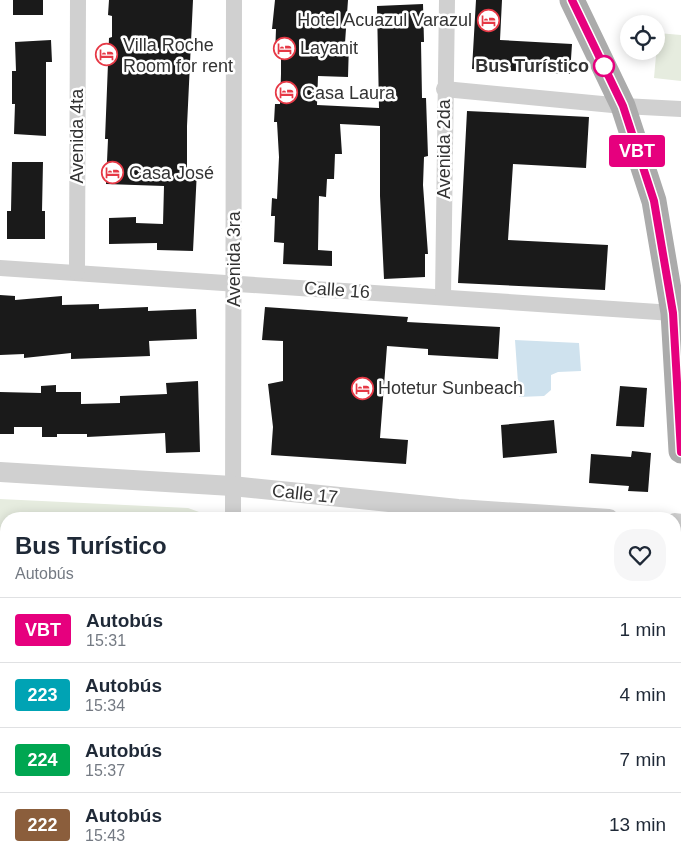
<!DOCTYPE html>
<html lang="es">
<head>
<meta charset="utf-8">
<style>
  :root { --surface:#fff; --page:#f6f6f7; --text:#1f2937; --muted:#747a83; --line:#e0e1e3 }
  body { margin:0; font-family:Arial,sans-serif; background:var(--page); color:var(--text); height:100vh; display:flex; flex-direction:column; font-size:19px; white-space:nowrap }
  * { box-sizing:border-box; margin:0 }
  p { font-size:16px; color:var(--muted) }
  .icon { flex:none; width:28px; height:28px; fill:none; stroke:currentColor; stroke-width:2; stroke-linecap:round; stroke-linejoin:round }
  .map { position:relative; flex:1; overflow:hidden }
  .side { position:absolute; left:0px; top:512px; width:681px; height:356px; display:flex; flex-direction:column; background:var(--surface); border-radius:20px 20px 0 0; box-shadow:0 2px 12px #0003 }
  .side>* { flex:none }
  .badge { padding:0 10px; border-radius:4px; font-size:18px; line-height:32px }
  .controls { position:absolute; left:620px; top:15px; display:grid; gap:10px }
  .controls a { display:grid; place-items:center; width:45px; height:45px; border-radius:50%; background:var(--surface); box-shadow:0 2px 12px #0003; font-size:25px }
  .map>.badge { position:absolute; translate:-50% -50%; box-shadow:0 0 0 2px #fff }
  .round { display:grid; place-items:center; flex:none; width:52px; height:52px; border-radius:20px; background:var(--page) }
  .summary { display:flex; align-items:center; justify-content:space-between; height:85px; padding:0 15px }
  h1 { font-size:24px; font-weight:600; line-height:38px }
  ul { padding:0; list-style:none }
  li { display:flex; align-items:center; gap:15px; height:65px; padding:0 15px; border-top:1px solid var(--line) }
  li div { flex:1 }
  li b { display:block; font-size:19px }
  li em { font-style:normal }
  li .badge { min-width:55px; font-weight:700; text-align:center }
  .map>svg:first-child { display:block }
</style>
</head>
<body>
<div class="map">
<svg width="681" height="868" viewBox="0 0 681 868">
  <rect width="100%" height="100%" fill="#fff"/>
  <g fill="#e6ecdf">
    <path d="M 658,33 L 681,35 L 681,81 L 654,78 Z"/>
    <path d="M 0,499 L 188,508 L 210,516 L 212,519 L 6,519 L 6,662 L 0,661 Z"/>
  </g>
  <path fill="#cfe2ee" d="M 515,340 L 579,343 L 581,371 L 558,372 L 551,375 L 551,390 L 544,396 L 519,397 Z"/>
  <g fill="#1a1a1a">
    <rect x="13" y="0" width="30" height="15"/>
    <path d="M 109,0 L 193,0 L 187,126 L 187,170 L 197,170 L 193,251 L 157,250 L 157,243 L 109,244 L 109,218 L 136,217 L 136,223 L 163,224 L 164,186 L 106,184 L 108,139 L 105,139 L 106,114 L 109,38 L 112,37 L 112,16 L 108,15 Z"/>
    <path d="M 275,0 L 348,0 L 345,43 L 349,43 L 348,77 L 318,76 L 317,105 L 379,108 L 377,6 L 423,4 L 424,42 L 421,42 L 422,98 L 426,98 L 428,156 L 424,157 L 423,185 L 428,254 L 425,254 L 425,277 L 384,279 L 380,196 L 380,126 L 340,124 L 342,154 L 335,154 L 334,179 L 327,179 L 326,197 L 319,196 L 318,250 L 332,251 L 332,266 L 283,264 L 284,243 L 274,242 L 275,216 L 271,216 L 272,198 L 277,199 L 279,157 L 277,122 L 274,122 L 275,104 L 280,104 L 281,74 L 281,56 L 275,55 L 276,29 L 272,29 Z"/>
    <path d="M 476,0 L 502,0 L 500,40 L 572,44 L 570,74 L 472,69 Z"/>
    <path d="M 51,40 L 52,62 L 46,62 L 46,136 L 14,134 L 15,104 L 12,104 L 12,71 L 16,71 L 15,42 Z"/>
    <path d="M 467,111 L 589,117 L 586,168 L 513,164 L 508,240 L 608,245 L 605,290 L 458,283 Z"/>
    <path d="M 12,162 L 43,162 L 42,211 L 45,211 L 45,239 L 7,239 L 7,211 L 11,211 Z"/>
    <path d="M 0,295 L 15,296 L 15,300 L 62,296 L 62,305 L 99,304 L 99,309 L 148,307 L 148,311 L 196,309 L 197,339 L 149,341 L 150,356 L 71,359 L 71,353 L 24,358 L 24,354 L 0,355 Z"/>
    <path d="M 265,307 L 408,317 L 407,322 L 500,327 L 498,359 L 428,355 L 428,349 L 387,346 L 380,438 L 408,440 L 406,464 L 271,455 L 273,427 L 268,384 L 283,381 L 283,341 L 262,340 Z"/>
    <path d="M 198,381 L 200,452 L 166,453 L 165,433 L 87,437 L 87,434 L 57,434 L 57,437 L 42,437 L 42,427 L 14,427 L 14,434 L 0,434 L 0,392 L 41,393 L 41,386 L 56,385 L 56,392 L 81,392 L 81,404 L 120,403 L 120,396 L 167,394 L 166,383 Z"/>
    <path d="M 620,386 L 647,388 L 644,427 L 616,426 Z"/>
    <path d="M 554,420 L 557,453 L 503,458 L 501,425 Z"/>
    <path d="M 632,451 L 651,453 L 648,492 L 628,491 L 629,486 L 589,483 L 591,454 L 631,457 Z"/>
  </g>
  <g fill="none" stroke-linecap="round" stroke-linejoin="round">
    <path stroke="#d0d0d0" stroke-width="8" d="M 400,519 L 401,503"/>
    <g stroke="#d0d0d0" stroke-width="16">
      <path d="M 444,89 L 623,106 L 681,109"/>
      <path d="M 0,268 L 673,313"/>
      <path d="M 77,272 L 78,0"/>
      <path d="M 443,297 L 447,0"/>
      <path d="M 233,519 L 234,0"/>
      <path d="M 0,672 L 6,673"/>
      <path d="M 238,862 L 238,868"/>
      <path d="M 458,862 L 458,868"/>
      <path d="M 55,868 L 55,862"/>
    </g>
    <g stroke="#d0d0d0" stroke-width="20">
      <path d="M 0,472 L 232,486 L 458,509 L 609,519"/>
      <path d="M 675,523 L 681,524"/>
    </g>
    <g stroke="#ababab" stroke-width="25">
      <path d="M 572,0 L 623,106 L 654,201 L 673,313 L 681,451"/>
      <path d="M 681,624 L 678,725 L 681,833"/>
    </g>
  </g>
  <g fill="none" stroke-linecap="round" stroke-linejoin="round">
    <defs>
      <path id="line" d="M 572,0 L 623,106 L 654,201 L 673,313 L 681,452"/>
    </defs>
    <use href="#line" stroke="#fff" stroke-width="11"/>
    <use href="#line" stroke="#e6007e" stroke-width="8"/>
  </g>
  <defs>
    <symbol id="hotel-ring" viewBox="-11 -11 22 22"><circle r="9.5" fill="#fff" stroke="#e63946" stroke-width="1.5"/><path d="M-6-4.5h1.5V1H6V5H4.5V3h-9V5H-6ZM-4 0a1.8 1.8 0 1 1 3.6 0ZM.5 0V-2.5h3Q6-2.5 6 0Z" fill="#e63946"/></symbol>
  </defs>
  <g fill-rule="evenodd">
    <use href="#hotel-ring" x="476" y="8" width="25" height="25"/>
    <use href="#hotel-ring" x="272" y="36" width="25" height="25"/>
    <use href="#hotel-ring" x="94" y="42" width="25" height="25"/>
    <use href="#hotel-ring" x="274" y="80" width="25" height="25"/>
    <use href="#hotel-ring" x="100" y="160" width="25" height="25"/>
    <use href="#hotel-ring" x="350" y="376" width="25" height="25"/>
  </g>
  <circle fill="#fff" stroke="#e6007e" stroke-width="2.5" cx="604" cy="66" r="10"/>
  <g text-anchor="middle" stroke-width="5" stroke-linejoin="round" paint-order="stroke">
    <g font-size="18" fill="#333" stroke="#fff" text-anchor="start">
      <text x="472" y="26" text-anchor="end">Hotel Acuazul Varazul</text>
      <text x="123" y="51">Villa Roche<tspan x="123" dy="21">Room for rent</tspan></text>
      <text x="300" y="54">Layanit</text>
      <text x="302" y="99">Casa Laura</text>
      <text x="129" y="179">Casa José</text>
      <text x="378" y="394">Hotetur Sunbeach</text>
    </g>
    <g font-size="18" font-weight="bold" fill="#333" stroke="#fff" text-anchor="end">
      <text x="589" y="72">Bus Turístico</text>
    </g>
    <g font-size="18" fill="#333" stroke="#fff">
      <text transform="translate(77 136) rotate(-90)" y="6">Avenida 4ta</text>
      <text transform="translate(444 149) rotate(-90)" y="6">Avenida 2da</text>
      <text transform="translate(234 259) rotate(-90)" y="6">Avenida 3ra</text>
      <text transform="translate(337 290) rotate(4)" y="6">Calle 16</text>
      <text transform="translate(305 494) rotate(6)" y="6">Calle 17</text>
    </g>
  </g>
</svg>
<div class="controls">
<a><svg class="icon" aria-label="locate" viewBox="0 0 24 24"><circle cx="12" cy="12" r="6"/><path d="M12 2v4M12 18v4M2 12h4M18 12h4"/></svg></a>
</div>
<b class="badge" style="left:637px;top:151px;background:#e6007e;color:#fff">VBT</b>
<section class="side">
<div class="summary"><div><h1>Bus Turístico</h1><p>Autobús</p></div><a class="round"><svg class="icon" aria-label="heart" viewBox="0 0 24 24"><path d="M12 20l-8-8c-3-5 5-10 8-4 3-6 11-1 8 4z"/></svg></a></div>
<ul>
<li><span class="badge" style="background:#e6007e;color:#fff">VBT</span><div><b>Autobús</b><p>15:31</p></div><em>1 min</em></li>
<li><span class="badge" style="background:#00a3b4;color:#fff">223</span><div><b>Autobús</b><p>15:34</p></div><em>4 min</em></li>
<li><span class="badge" style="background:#00a651;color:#fff">224</span><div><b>Autobús</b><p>15:37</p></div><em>7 min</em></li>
<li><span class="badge" style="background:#8b5e3c;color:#fff">222</span><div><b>Autobús</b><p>15:43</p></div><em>13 min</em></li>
</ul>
</section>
</div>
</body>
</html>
